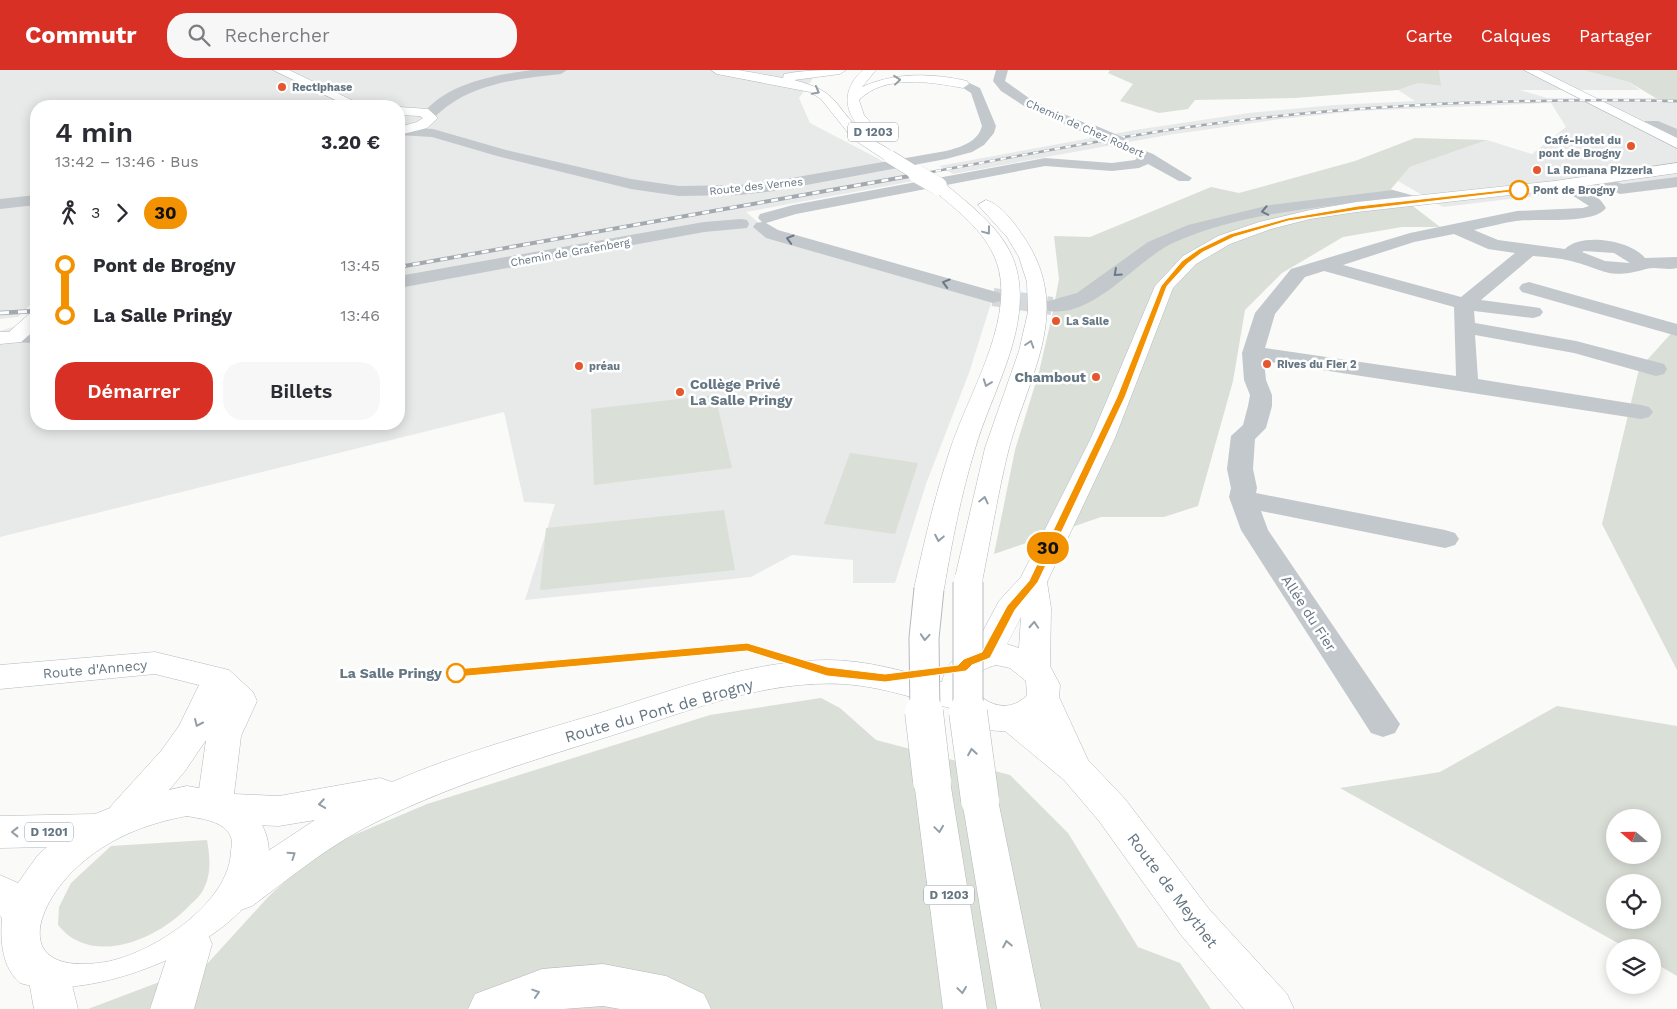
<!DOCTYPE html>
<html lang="fr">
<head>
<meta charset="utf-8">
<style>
  :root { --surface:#fff; --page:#f7f7f7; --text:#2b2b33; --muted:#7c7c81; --accent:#d93025 }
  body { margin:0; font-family:"Work Sans",sans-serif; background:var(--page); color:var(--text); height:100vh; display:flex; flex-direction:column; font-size:19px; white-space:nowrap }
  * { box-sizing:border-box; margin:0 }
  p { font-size:16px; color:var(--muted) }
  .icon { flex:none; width:28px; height:28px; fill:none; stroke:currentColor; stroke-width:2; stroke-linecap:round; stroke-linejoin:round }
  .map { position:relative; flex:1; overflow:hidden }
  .sheet { position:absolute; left:30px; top:30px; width:375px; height:330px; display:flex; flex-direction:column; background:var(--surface); border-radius:20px; box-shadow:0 2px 12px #0003 }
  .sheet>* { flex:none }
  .badge { padding:0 10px; border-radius:16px; font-size:18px; line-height:32px }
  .needle { width:32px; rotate:290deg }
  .tools { position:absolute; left:1606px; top:739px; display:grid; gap:10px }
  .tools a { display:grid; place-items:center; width:55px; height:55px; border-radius:50%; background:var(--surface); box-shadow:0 2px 12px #0003; font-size:25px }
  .map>.badge { position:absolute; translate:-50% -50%; box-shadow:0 0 0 2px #fff }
  .legs { display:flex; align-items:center; gap:8px; height:55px; padding:0 25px; font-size:16px }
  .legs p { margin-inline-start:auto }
  .headline { display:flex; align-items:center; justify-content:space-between; height:85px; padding:0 25px }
  h1 { font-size:28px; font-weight:600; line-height:38px }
  .button { display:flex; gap:10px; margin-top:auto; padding:10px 25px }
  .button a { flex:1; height:58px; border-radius:20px; background:var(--accent); color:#fff; font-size:20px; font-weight:600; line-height:58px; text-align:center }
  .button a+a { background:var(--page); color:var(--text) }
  ul { padding:0 25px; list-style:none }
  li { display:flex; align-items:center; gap:18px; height:50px; font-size:19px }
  li i { display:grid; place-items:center; width:8px; height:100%; margin:0 6px; background:currentColor }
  li i::after { content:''; width:12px; height:12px; margin:-6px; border:4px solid; border-radius:50%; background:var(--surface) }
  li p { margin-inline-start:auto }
  li:first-child i { background:linear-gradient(#0000 50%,currentColor 0) }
  li:last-child i { background:linear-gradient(currentColor 50%,#0000 0) }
  header { display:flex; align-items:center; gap:30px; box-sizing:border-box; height:70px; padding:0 25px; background:var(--accent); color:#fff }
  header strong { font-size:24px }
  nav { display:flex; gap:28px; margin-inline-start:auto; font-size:18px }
  .search { width:350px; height:45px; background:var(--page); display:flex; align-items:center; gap:12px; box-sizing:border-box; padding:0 18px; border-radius:20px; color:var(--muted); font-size:19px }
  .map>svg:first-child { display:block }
</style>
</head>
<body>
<header>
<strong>Commutr</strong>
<div class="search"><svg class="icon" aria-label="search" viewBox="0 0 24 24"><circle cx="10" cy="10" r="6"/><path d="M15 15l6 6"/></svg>Rechercher</div>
<nav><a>Carte</a><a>Calques</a><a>Partager</a></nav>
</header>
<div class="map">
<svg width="1677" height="939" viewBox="0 0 1677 939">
  <rect width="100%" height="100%" fill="#fafaf8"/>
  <g fill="#e8e9e9">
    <path d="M 0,0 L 819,0 L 799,28 L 810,53 L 879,89 L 914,111 L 746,142 L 772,164 L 993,227 L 969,303 L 926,414 L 895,513 L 853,513 L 853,490 L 792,485 L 751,507 L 525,530 L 555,434 L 524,432 L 504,342 L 0,467 L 0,261 L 36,250 L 36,354 L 399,354 L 399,36 L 36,36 L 36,231 L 33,232 L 18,247 L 0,249 Z"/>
    <path d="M 1439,0 L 1583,0 L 1629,12 L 1640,20 L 1520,20 L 1547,28 L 1655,28 L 1665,33 L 1677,33 L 1677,109 L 1443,137 L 1398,111 L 1410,97 L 1487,70 L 1532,84 L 1566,57 L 1551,33 L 1357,41 L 1281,49 L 1168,65 L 953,104 L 939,96 L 1135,60 L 1249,43 L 1334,35 L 1415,31 L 1398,20 L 1418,13 L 1440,16 Z"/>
  </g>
  <g fill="#dadfd7" fill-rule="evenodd">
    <path d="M 1110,0 L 1439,0 L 1441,16 L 1418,13 L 1398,20 L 1295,28 L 1195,30 L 1188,39 L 1159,43 L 1120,31 L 1133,14 L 1108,3 Z"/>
    <path d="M 1583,0 L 1677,0 L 1677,33 L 1664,33 L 1629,12 Z"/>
    <path d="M 1415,68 L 1487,70 L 1410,97 L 1391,119 L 1440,157 L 1402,157 L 1343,167 L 1282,203 L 1245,240 L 1233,311 L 1198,436 L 1164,447 L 1101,447 L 994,484 L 1015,380 L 1039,302 L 1052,246 L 1059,209 L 1054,166 L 1090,167 L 1211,117 L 1239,123 L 1355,91 Z"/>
    <path d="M 1677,257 L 1677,600 L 1602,454 L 1639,299 Z"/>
    <path d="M 715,325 L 732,398 L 594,415 L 591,339 Z"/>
    <path d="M 850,383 L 918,393 L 895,464 L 824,454 Z"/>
    <path d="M 724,440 L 735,500 L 540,520 L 546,458 Z"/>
    <path d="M 821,628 L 840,638 L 876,670 L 1010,705 L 1068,763 L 1138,877 L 1180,893 L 1211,939 L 88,939 L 207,894 L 270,825 L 321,779 L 427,734 L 710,645 Z"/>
    <path d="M 1557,636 L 1677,656 L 1677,906 L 1653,892 L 1652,878 L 1625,877 L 1340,718 L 1440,702 ZM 1615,748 L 1652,748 L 1652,785 L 1615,785 ZM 1615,812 L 1652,812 L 1652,850 L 1615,850 Z"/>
    <path d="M 207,770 C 210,787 212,806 202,822 C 199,827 193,832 189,836 C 158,869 92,898 58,855 L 59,837 L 71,813 L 111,776 Z"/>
  </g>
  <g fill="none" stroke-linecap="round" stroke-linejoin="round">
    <path stroke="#d5d9db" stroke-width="18" stroke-dasharray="18 9" stroke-linecap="butt" d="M 993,227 L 1052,236"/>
    <defs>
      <g id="secondary">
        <path d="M 273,0 L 289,0 L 364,36 L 348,36 Z"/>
        <path d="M 1524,0 L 1539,0 L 1677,68 L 1677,78 Z"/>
        <path d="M 399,37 L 428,39 L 438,48 L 427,58 L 399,65 L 399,57 L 417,52 L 423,48 L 420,46 L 399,45 Z"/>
        <path d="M 1677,93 L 1677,103 L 1555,120 L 1357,142 L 1310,149 L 1271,159 L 1230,174 L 1196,194 L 1173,218 L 1115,368 L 1047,512 L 1051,538 L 1050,596 L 1060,615 L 1059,627 L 1088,690 L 1125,729 L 1209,839 L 1287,924 L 1294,939 L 1244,939 L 1181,865 L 1099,751 L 1064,710 L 1005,661 C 984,662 969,652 954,640 C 950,637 940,636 935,634 C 905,625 875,616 843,614 C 768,610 696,638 626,661 C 535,690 443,716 359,761 C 321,782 287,810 252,836 L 238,841 L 224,836 L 218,823 L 224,810 L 315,750 L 279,756 L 228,754 L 202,745 L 197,734 L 206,670 L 185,701 L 137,758 L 124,763 L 111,758 L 106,747 L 111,736 L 161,681 L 179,656 L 199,615 L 155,604 L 0,619 L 0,595 L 155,582 L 229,600 L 253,622 L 257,631 L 241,666 L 234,724 L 279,726 L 380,708 L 392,712 C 459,683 530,664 600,643 C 674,620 749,591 827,590 C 866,590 904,601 942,612 C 946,594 957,583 974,578 L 999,531 L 1021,507 L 1091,368 L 1155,216 L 1183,186 L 1218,166 L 1259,152 L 1310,140 L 1357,132 L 1555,111 ZM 1021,547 L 1019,578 L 1007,574 ZM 996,595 L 1010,598 L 1026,611 L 1027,625 C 999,657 945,608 996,595 Z"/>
        <path d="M 36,242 L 36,259 L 21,272 L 0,274 L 0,262 L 9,262 L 29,244 Z"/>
      </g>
      <path id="primary" d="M 187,716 C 209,720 237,722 254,739 C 257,743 259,749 261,753 C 312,846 104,939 20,913 C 2,897 0,871 2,848 L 0,846 L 0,805 L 18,813 L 38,785 L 47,777 L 0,778 L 0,746 L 95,744 L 138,727 ZM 187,746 C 201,749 219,750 228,762 C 233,768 232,774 231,781 C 230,833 152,884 105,892 C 9,907 34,832 84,791 C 114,766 149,753 187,746 Z"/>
      <g id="highway">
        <path d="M 711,0 L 738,0 L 783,8 L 784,4 C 804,0 825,0 846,0 L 840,4 L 794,10 C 840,22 832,34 862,62 C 872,72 889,76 897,87 L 890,91 L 885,90 L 853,69 L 821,29 L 810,22 L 717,4 Z"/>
        <path d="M 863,0 L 876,0 L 862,17 C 895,2 932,3 967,11 L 969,14 L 963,18 C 931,12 884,4 859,30 L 864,45 L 878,61 L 871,65 C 864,63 860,58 856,53 C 842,34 846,15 863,0 Z"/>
        <path d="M 938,111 L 944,113 C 972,137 1008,162 1017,201 C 1031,260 991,323 975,379 C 961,425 952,471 944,519 L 939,526 L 929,529 L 919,526 L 914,519 C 924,472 935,426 950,380 C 967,327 1012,256 999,200 C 990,164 959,142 932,119 L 930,116 L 932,113 Z"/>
        <path d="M 986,130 C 1000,134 1013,151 1021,163 C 1075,238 1030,301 1009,378 C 998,422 991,467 982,512 L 978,519 L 968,522 L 958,519 L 954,512 L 985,378 L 1019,281 L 1028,242 L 1027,212 L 1019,187 L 1007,167 L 978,135 Z"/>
        <path d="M 932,696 L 945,701 L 950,711 L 987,939 L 943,939 L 914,711 L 919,701 Z"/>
        <path d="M 980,715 L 993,719 L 998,730 L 1041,939 L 997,939 L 962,730 L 967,719 Z"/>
        <path d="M 191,855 L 206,860 L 212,874 L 194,939 L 150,939 L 176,860 Z"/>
        <path d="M 50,890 L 65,897 L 71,911 L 78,939 L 34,939 L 29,911 L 35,897 Z"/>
        <path d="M 603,894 L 666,906 L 704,924 L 711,939 L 620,939 L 603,936 L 563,939 L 468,939 L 475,924 L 542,899 Z"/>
      </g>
    </defs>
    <use href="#secondary" stroke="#b3babf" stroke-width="1"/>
    <use href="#primary" stroke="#b5babe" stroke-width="1"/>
    <use href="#highway" stroke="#b4b9bd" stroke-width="1"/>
    <g fill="#c3c8cc" fill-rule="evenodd">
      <path d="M 532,0 L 567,0 L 561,4 C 516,9 467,14 434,48 L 424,48 L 422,45 C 446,13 495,5 532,0 Z"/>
      <path d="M 996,0 L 1008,0 L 1005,11 L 1033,31 L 1099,59 L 1101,62 L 1099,65 L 1089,65 L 1024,36 L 1001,21 L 993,11 Z"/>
      <path d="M 963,10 L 980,18 L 996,56 L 994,63 L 984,75 L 972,82 L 946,89 L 774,121 L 740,125 L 679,126 L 631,119 L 497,86 L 432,67 L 399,65 L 399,57 L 433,59 L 506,80 L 631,109 L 679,116 L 740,115 L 774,111 L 946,81 C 961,77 978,72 982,56 L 971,23 L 957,14 Z"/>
      <path d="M 1640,51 L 1658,51 L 1677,59 L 1677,68 L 1656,59 L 1635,58 L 1633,55 Z"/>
      <path d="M 1133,76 L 1153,84 L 1192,108 L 1189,111 L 1179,111 L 1148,94 L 1139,98 L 1112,101 L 1045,96 L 796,144 L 766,153 L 778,160 L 1000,223 L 1003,227 L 1000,231 L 993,233 L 766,168 L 753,157 L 756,153 L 762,152 L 758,148 L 760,144 L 793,135 L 1045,88 L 1112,93 L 1135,90 L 1137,88 L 1126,80 Z"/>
      <path d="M 1598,105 L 1622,114 L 1677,107 L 1677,117 L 1620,124 L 1593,113 L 1590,110 L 1593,107 Z"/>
      <path d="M 1557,110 C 1575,115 1597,121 1606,138 C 1594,155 1536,148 1516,151 C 1502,153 1488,157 1474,160 L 1498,170 L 1565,179 C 1581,162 1631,170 1645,188 L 1677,187 L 1677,198 C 1667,201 1656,196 1646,199 C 1608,210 1606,200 1571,191 C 1559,188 1545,187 1533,186 L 1481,230 L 1540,238 L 1543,242 L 1540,246 L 1533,248 L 1474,241 L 1475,253 L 1576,271 L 1664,294 L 1667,299 L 1664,304 L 1656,306 L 1574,283 L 1475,265 L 1478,309 L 1641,335 L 1649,337 L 1653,342 L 1649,347 L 1641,349 L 1264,291 L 1266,310 L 1272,325 L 1272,336 L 1266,358 L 1255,369 L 1253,399 L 1257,418 L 1256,423 L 1445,460 L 1455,463 L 1459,469 L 1455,475 L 1445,478 L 1261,441 L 1268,460 L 1400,654 L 1395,663 L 1383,667 L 1371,663 L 1241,460 L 1229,427 L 1231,418 L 1227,399 L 1231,366 L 1243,355 L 1248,336 L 1250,325 L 1244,310 L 1242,283 L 1255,243 L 1291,199 L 1410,163 L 1517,141 L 1583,138 L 1589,136 L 1575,127 L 1551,118 L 1549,115 L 1551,112 ZM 1454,164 L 1488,179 L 1515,183 L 1461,227 L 1343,195 L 1414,172 ZM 1584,181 L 1614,183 L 1630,193 L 1605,191 L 1582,182 ZM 1324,201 L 1454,237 L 1456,306 L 1265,278 L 1275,244 L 1305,207 Z"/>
      <path d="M 1393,120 L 1422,128 L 1424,131 L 1416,136 C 1409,134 1401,131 1394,130 C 1379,128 1360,132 1345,134 C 1288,141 1228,148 1175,172 C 1136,189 1092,252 1045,240 L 1042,236 L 1045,232 L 1077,223 L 1148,172 L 1188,155 L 1270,135 Z"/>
      <path d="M 36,125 L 36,135 L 0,139 L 0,129 Z"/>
      <path d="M 741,149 L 747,150 L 749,154 L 747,158 L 704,162 L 399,218 L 399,206 L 704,152 Z"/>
      <path d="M 1529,212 L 1677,254 L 1677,266 L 1522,222 L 1519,218 L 1522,214 Z"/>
      <path d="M 36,261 L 36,273 L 7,272 L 4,268 L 7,264 Z"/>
    </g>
    <use href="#secondary" fill="#fff" fill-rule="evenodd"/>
    <use href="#primary" fill="#fff" fill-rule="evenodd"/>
    <use href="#highway" fill="#fff" fill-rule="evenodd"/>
    <defs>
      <path id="rail-far2" d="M 914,105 C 1010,88 1106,68 1203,55 C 1360,34 1518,28 1677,31"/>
      <path id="rail-far1" d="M 399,197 L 921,104"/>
      <path id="rail" d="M 0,243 L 36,241"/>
    </defs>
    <use href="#rail-far2" stroke="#a2aab0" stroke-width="2.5"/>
    <use href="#rail-far1" stroke="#a2aab0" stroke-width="4"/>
    <use href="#rail" stroke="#a2aab0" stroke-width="4.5"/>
    <use href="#rail-far2" stroke="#fff" stroke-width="2" stroke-dasharray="5.5" stroke-linecap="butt"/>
    <use href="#rail-far1" stroke="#fff" stroke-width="2.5" stroke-dasharray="7" stroke-linecap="butt"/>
    <use href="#rail" stroke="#fff" stroke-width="3" stroke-dasharray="9" stroke-linecap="butt"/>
    <defs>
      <path id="highway-bridge-far3" d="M 890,87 L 919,105"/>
      <path id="highway-bridge-far2" d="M 917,104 L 938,116"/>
      <g id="highway-bridge-far1">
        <path d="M 925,644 L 924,568 L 929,519"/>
        <path d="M 968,644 L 968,512"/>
      </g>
      <g id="highway-bridge">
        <path d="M 924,642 L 932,711"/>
        <path d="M 968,642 L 980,730"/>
      </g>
    </defs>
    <use href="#highway-bridge-far3" stroke="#b4b9bd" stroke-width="14" stroke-linecap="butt"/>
    <use href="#highway-bridge-far2" stroke="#b4b9bd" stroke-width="18" stroke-linecap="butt"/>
    <use href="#highway-bridge-far1" stroke="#b4b9bd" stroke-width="31" stroke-linecap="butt"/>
    <use href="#highway-bridge" stroke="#b4b9bd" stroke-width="39" stroke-linecap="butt"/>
    <path stroke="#c3c8cc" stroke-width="13" d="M 1094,62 L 1122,74"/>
    <use href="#highway-bridge-far3" stroke="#fff" stroke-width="13"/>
    <use href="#highway-bridge-far2" stroke="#fff" stroke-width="18"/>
    <use href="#highway-bridge-far1" stroke="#fff" stroke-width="29"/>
    <use href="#highway-bridge" stroke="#fff" stroke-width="38"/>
  </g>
  <defs><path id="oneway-chevron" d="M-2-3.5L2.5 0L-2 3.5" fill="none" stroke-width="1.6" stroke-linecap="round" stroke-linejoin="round" transform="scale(1.25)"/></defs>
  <g stroke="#939fa8">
    <use href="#oneway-chevron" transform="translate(897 10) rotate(-6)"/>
    <use href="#oneway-chevron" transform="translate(816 21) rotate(28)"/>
    <use href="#oneway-chevron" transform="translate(987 161) rotate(53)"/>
    <use href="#oneway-chevron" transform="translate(1030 274) rotate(-72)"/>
    <use href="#oneway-chevron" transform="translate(987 313) rotate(110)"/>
    <use href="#oneway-chevron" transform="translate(984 430) rotate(-77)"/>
    <use href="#oneway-chevron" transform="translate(939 468) rotate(101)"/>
    <use href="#oneway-chevron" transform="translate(1034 555) rotate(-87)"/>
    <use href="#oneway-chevron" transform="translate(925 567) rotate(94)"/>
    <use href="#oneway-chevron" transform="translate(198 653) rotate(114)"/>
    <use href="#oneway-chevron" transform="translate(972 682) rotate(-99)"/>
    <use href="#oneway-chevron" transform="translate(322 734) rotate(171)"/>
    <use href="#oneway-chevron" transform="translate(939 759) rotate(82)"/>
    <use href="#oneway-chevron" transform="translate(15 762) rotate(-180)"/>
    <use href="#oneway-chevron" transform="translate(292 785) rotate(-34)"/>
    <use href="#oneway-chevron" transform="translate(1007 874) rotate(-101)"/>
    <use href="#oneway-chevron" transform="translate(962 920) rotate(82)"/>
    <use href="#oneway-chevron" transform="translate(536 923) rotate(-18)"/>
  </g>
  <g stroke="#6a7a87">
    <use href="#oneway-chevron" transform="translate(1265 141) rotate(169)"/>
    <use href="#oneway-chevron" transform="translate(790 169) rotate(-164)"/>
    <use href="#oneway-chevron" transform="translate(1117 203) rotate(138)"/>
    <use href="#oneway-chevron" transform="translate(946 213) rotate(-164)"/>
  </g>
  <path fill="#f39201" stroke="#fff" d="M 1521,118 L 1519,121 L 1358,140 L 1288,151 L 1234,167 L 1203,182 L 1187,194 L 1167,216 L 1125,327 L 1038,512 L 1015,540 L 990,588 L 972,595 L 966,601 L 885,612 L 827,606 L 747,581 L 456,607 L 450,603 L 456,599 L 747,573 L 827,597 L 885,604 L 958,595 L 964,589 L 982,582 L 1007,536 L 1029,511 L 1117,327 L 1161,216 L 1182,191 L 1199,179 L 1230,164 L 1288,148 L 1358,136 Z"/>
  <g fill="#e4572e" stroke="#fff" stroke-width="2">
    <circle cx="282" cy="17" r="5"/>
    <circle cx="1631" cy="76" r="5"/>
    <circle cx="1537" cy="100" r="5"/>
    <circle cx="1056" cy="251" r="5"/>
    <circle cx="1267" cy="294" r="5"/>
    <circle cx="579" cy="296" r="5"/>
    <circle cx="1096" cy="307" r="5"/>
    <circle cx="680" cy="322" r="5"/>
  </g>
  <g fill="#fff" stroke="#f39201" stroke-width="2.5">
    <circle cx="1519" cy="120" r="9"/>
    <circle cx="456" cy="603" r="9"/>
  </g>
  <g text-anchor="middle" stroke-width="5" stroke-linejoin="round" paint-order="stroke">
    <g font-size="11" font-weight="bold" fill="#657683" stroke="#fff" text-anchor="start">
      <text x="292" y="21">Rectiphase</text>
      <text x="1621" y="74" text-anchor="end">Café-Hotel du<tspan x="1621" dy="13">pont de Brogny</tspan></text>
      <text x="1547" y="104">La Romana Pizzeria</text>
      <text x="1066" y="255">La Salle</text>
      <text x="1277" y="298">Rives du Fier 2</text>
      <text x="589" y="300">préau</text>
    </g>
    <g font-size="11" fill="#657683" stroke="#fff">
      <text transform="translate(1085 58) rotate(24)" y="4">Chemin de Chez Robert</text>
      <text transform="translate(756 116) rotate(-6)" y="4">Route des Vernes</text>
      <text transform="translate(570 182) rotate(-10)" y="4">Chemin de Grafenberg</text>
    </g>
    <g font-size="11" font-weight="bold" fill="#657683" stroke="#fff" text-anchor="start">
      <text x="1533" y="124">Pont de Brogny</text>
    </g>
    <g fill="#fff" stroke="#939fa8" stroke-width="1">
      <rect x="848" y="52.5" width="50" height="19" rx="4"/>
      <rect x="25" y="752.5" width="48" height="19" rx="4"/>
      <rect x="924" y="815.5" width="50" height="19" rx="4"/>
    </g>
    <g font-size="12" font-weight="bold" fill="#657683">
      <text x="873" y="66">D 1203</text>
      <text x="49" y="766">D 1201</text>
      <text x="949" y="829">D 1203</text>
    </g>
    <g font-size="14" font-weight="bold" fill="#657683" stroke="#fff" text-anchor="end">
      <text x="1086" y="312">Chambout</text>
      <text x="690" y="319" text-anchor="start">Collège Privé<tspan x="690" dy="16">La Salle Pringy</tspan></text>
    </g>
    <g font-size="14" fill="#657683" stroke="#fff">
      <text transform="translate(1309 543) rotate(57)" y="5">Allée du Fier</text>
      <text transform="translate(95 599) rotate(-5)" y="5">Route d'Annecy</text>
    </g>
    <g font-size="14" font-weight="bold" fill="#657683" stroke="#fff" text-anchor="end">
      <text x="442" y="608">La Salle Pringy</text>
    </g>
    <g font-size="16" fill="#657683" stroke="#fff">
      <text transform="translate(659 640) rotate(-16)" y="6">Route du Pont de Brogny</text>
      <text transform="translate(1173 820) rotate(53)" y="6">Route de Meythet</text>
    </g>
  </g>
</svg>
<div class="tools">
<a><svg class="needle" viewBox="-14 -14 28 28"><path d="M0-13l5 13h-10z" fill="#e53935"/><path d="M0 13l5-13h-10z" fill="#7c7c81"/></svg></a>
<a><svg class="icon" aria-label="locate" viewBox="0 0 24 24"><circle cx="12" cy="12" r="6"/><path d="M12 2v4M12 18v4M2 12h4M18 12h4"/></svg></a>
<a><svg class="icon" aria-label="layers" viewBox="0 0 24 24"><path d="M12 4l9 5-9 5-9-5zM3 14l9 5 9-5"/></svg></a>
</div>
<b class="badge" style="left:1048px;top:478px;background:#f39201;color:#111">30</b>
<section class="sheet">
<div class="headline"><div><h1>4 min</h1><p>13:42 – 13:46 · Bus</p></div><b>3.20 €</b></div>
<div class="legs"><svg class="icon" aria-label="walk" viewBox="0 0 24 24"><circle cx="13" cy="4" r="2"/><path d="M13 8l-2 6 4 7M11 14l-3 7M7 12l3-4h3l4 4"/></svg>3<svg class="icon" aria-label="forward" viewBox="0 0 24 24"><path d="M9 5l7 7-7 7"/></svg><b class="badge" style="background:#f39201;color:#111">30</b></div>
<ul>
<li><i style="color:#f39201"></i><b>Pont de Brogny</b><p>13:45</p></li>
<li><i style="color:#f39201"></i><b>La Salle Pringy</b><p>13:46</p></li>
</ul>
<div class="button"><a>Démarrer</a><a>Billets</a></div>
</section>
</div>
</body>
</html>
